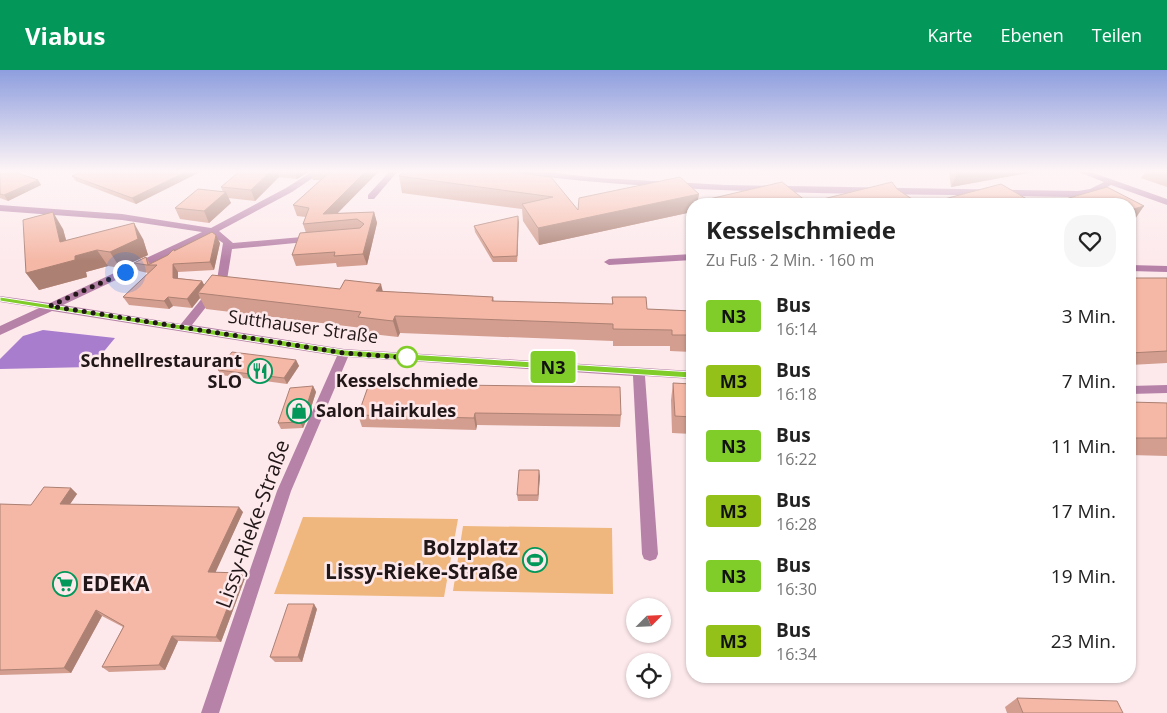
<!DOCTYPE html>
<html lang="de">
<head>
<meta charset="utf-8">
<style>
  :root { --surface:#fff; --page:#f6f6f6; --text:#222; --muted:#767676; --accent:#039859 }
  body { margin:0; font-family:"Open Sans",sans-serif; background:var(--page); color:var(--text); height:100vh; display:flex; flex-direction:column; font-size:19px; white-space:nowrap }
  * { box-sizing:border-box; margin:0 }
  p { font-size:16px; color:var(--muted) }
  .icon { flex:none; width:28px; height:28px; fill:none; stroke:currentColor; stroke-width:2; stroke-linecap:round; stroke-linejoin:round }
  .map { position:relative; flex:1; overflow:hidden }
  .panel { position:absolute; left:686px; top:128px; width:450px; height:485px; display:flex; flex-direction:column; background:var(--surface); border-radius:20px; box-shadow:0 1px 4px #0004 }
  .panel>* { flex:none }
  .badge { padding:0 10px; border-radius:4px; font-size:18px; line-height:32px }
  .needle { width:32px; rotate:66deg }
  .tools { position:absolute; left:626px; top:528px; display:grid; gap:10px }
  .tools a { display:grid; place-items:center; width:45px; height:45px; border-radius:50%; background:var(--surface); box-shadow:0 1px 4px #0004; font-size:25px }
  .you { position:absolute; width:25px; height:25px; margin:-12px; border:4px solid #fff; border-radius:50%; background:#1a73e8; box-shadow:0 0 0 8px #1a73e833 }
  .map>.badge { position:absolute; translate:-50% -50%; box-shadow:0 0 0 2px #fff }
  .round { display:grid; place-items:center; flex:none; width:52px; height:52px; border-radius:20px; background:var(--page) }
  .head { display:flex; align-items:center; justify-content:space-between; height:85px; padding:0 20px }
  h1 { font-size:24px; font-weight:700; line-height:38px }
  ul { padding:0; list-style:none }
  li { display:flex; align-items:center; gap:15px; height:65px; padding:0 20px }
  li div { flex:1 }
  li b { display:block; font-size:19px }
  li em { font-style:normal }
  li .badge { min-width:55px; font-weight:700; text-align:center }
  header { display:flex; align-items:center; gap:30px; box-sizing:border-box; height:70px; padding:0 25px; background:var(--accent); color:#fff }
  header strong { font-size:24px }
  nav { display:flex; gap:28px; margin-inline-start:auto; font-size:18px }
  .map>svg:first-child { display:block }
</style>
</head>
<body>
<header>
<strong>Viabus</strong>
<nav><a>Karte</a><a>Ebenen</a><a>Teilen</a></nav>
</header>
<div class="map">
<svg width="1167" height="643" viewBox="0 0 1167 643">
  <rect width="100%" height="100%" fill="#fde9ec"/>
  <g fill="#efb77d">
    <path d="M 303,447 L 458,449 L 444,527 L 274,524 Z"/>
    <path d="M 463,456 L 612,458 L 613,524 L 453,521 Z"/>
  </g>
  <path fill="#a87dce" d="M 43,260 L 115,268 L 91,297 L 0,299 L 0,289 L 23,266 Z"/>
  <g fill="none" stroke-linecap="round" stroke-linejoin="round">
    <g fill="#b782a8" fill-rule="evenodd">
      <path d="M 313,101 L 323,101 L 292,122 L 219,161 L 233,173 L 313,166 L 318,169 L 316,171 L 232,179 L 227,210 L 192,255 L 344,279 L 692,301 L 692,309 L 645,306 L 658,484 L 656,489 L 650,491 L 644,489 L 642,484 L 633,306 L 348,287 L 291,421 L 219,643 L 201,643 L 277,421 L 337,286 L 52,241 L 0,265 L 0,256 L 39,238 L 0,232 L 0,226 L 50,233 L 202,162 L 122,150 L 0,141 L 0,135 L 122,144 L 211,158 L 286,118 ZM 211,165 L 223,173 L 217,210 L 181,254 L 63,235 Z"/>
      <path d="M 390,101 L 398,101 L 374,129 L 368,129 L 368,125 Z"/>
      <path d="M 517,101 L 540,101 L 599,108 L 726,115 L 1078,121 L 1090,119 L 1104,112 L 1076,101 L 1088,101 L 1167,129 L 1167,135 L 1111,115 L 1096,123 L 1078,127 C 892,123 705,127 521,104 Z"/>
      <path d="M 692,184 L 692,190 L 609,195 L 604,192 L 609,189 Z"/>
      <path d="M 1130,195 L 1167,196 L 1167,202 L 1130,201 Z"/>
      <path d="M 1167,315 L 1167,323 L 1130,324 L 1130,316 Z"/>
    </g>
  </g>
  <g fill="#d39e8f">
    <path d="M 0,101 L 38,110 L 41,115 L 8,131 L 0,128 Z"/>
    <path d="M 82,101 L 202,101 L 136,134 L 76,111 L 72,106 Z"/>
    <path d="M 240,101 L 310,101 L 297,109 L 279,107 L 255,131 L 228,128 L 231,133 L 209,153 L 180,149 L 175,138 L 223,122 L 221,117 Z"/>
    <path d="M 310,101 L 379,101 L 337,143 L 374,142 L 377,153 L 367,195 L 337,197 L 336,193 L 296,196 L 292,185 L 306,163 L 303,154 L 306,147 L 297,146 L 293,135 L 320,110 L 313,110 Z"/>
    <path d="M 404,101 L 516,101 L 516,102 L 578,140 L 699,124 L 697,134 L 692,134 L 692,142 L 539,175 L 523,151 L 522,139 L 402,123 L 399,106 Z"/>
    <path d="M 949,101 L 1039,101 L 951,117 Z"/>
    <path d="M 1146,101 L 1167,101 L 1167,117 L 1141,108 Z"/>
    <path d="M 518,146 L 517,192 L 493,192 L 475,162 L 474,156 Z"/>
    <path d="M 63,159 L 66,170 L 143,169 L 148,185 L 120,198 L 108,196 L 86,202 L 87,207 L 39,220 L 26,203 Z"/>
    <path d="M 220,173 L 214,200 L 178,202 L 178,208 L 202,211 L 204,215 L 340,219 L 493,227 L 494,231 L 612,234 L 612,227 L 647,239 L 692,241 L 692,282 L 670,281 L 670,276 L 613,276 L 613,271 L 400,263 L 398,267 L 363,263 L 362,258 L 206,239 L 200,228 L 192,238 L 173,236 L 169,239 L 129,235 L 123,227 L 148,203 L 139,201 L 134,193 L 146,187 L 150,194 Z"/>
    <path d="M 1130,208 L 1167,208 L 1167,293 L 1130,295 Z"/>
    <path d="M 296,290 L 299,296 L 287,314 L 221,305 L 218,300 Z"/>
    <path d="M 673,313 L 692,314 L 692,364 L 672,363 L 671,330 Z"/>
    <path d="M 369,314 L 621,345 L 620,357 L 477,355 L 476,360 L 362,357 L 358,345 Z"/>
    <path d="M 313,316 L 316,322 L 309,344 L 303,358 L 281,359 L 278,353 Z"/>
    <path d="M 1130,332 L 1167,333 L 1167,386 L 1130,385 Z"/>
    <path d="M 540,406 L 538,431 L 518,431 L 517,425 Z"/>
    <path d="M 71,418 L 77,424 L 70,434 L 243,442 L 215,502 L 245,508 L 221,572 L 178,571 L 165,600 L 109,602 L 102,597 L 123,557 L 102,546 L 71,603 L 0,605 L 0,434 L 31,435 Z"/>
    <path d="M 317,539 L 302,592 L 275,592 L 270,587 Z"/>
    <path d="M 1017,628 L 1123,643 L 1007,643 L 1005,637 Z"/>
  </g>
  <g fill="#ac8174">
    <path d="M 188,101 L 202,101 L 136,134 L 132,128 Z"/>
    <path d="M 271,101 L 277,101 L 279,107 L 255,131 L 251,120 Z"/>
    <path d="M 294,101 L 310,101 L 297,109 Z"/>
    <path d="M 366,101 L 379,101 L 329,152 L 323,144 Z"/>
    <path d="M 958,101 L 1039,101 L 951,117 Z"/>
    <path d="M 38,110 L 41,115 L 8,131 L 4,125 Z"/>
    <path d="M 226,122 L 231,133 L 209,153 L 204,141 Z"/>
    <path d="M 699,124 L 697,134 L 692,134 L 692,142 L 539,175 L 538,158 Z"/>
    <path d="M 806,131 L 806,134 L 795,134 Z"/>
    <path d="M 1144,136 L 1133,152 L 1130,153 L 1130,140 Z"/>
    <path d="M 53,142 L 63,159 L 71,188 L 60,172 Z"/>
    <path d="M 374,142 L 377,153 L 367,195 L 363,184 Z"/>
    <path d="M 518,146 L 519,152 L 517,192 L 517,186 Z"/>
    <path d="M 134,153 L 143,169 L 148,185 L 120,198 L 110,182 Z"/>
    <path d="M 216,165 L 220,173 L 214,200 L 210,192 Z"/>
    <path d="M 97,180 L 108,196 L 86,202 L 87,207 L 39,220 L 26,203 L 75,186 Z"/>
    <path d="M 173,194 L 178,202 L 178,216 L 173,208 Z"/>
    <path d="M 202,211 L 207,220 L 198,223 L 200,228 L 192,238 L 187,229 Z"/>
    <path d="M 381,214 L 385,230 L 376,221 Z"/>
    <path d="M 168,227 L 173,236 L 169,239 L 164,231 Z"/>
    <path d="M 395,246 L 400,263 L 398,267 L 393,251 Z"/>
    <path d="M 296,290 L 299,296 L 287,314 L 284,308 Z"/>
    <path d="M 313,316 L 316,322 L 309,344 L 303,358 L 300,352 Z"/>
    <path d="M 475,343 L 477,355 L 476,360 L 474,348 Z"/>
    <path d="M 539,400 L 540,406 L 538,431 L 538,425 Z"/>
    <path d="M 71,418 L 77,424 L 66,440 L 60,434 Z"/>
    <path d="M 239,437 L 243,442 L 213,508 L 208,502 Z"/>
    <path d="M 241,503 L 245,508 L 221,572 L 216,567 Z"/>
    <path d="M 314,534 L 317,539 L 302,592 L 298,587 Z"/>
    <path d="M 96,540 L 102,546 L 71,603 L 64,598 Z"/>
    <path d="M 172,566 L 178,571 L 165,600 L 159,595 Z"/>
  </g>
  <g fill="#f5b8a6" stroke="#ac8174">
    <path d="M 0,101 L 12,101 L 38,110 L 4,125 L 0,124 Z"/>
    <path d="M 82,101 L 188,101 L 132,128 L 72,106 Z"/>
    <path d="M 240,101 L 271,101 L 251,120 L 221,117 Z"/>
    <path d="M 328,101 L 366,101 L 323,144 L 374,142 L 363,184 L 334,186 L 335,182 L 292,185 L 300,163 L 360,158 L 364,154 L 357,149 L 303,154 L 309,138 L 293,135 L 331,101 Z"/>
    <path d="M 404,101 L 513,101 L 513,102 L 551,107 L 578,140 L 579,128 L 680,107 L 699,124 L 538,158 L 522,134 L 553,127 L 399,106 Z"/>
    <path d="M 782,112 L 806,131 L 795,134 L 709,134 L 705,130 Z"/>
    <path d="M 892,112 L 897,119 L 915,131 L 906,134 L 819,134 L 815,131 Z"/>
    <path d="M 1001,114 L 1032,132 L 1025,134 L 936,134 L 933,132 Z"/>
    <path d="M 1107,117 L 1144,136 L 1130,140 L 1130,134 L 1057,134 L 1055,132 Z"/>
    <path d="M 198,119 L 226,122 L 204,141 L 175,138 Z"/>
    <path d="M 53,142 L 60,172 L 134,153 L 138,169 L 110,182 L 97,180 L 75,186 L 75,190 L 26,203 L 23,150 Z"/>
    <path d="M 518,146 L 517,186 L 493,187 L 474,156 Z"/>
    <path d="M 212,162 L 216,165 L 210,192 L 173,194 L 173,208 L 202,211 L 187,229 L 168,227 L 164,231 L 123,227 L 157,195 L 147,195 L 134,193 L 146,187 L 148,195 L 168,185 L 174,179 L 174,181 Z"/>
    <path d="M 212,205 L 340,219 L 345,210 L 381,214 L 376,221 L 493,227 L 492,231 L 613,234 L 612,227 L 646,227 L 647,239 L 692,241 L 692,265 L 672,265 L 672,260 L 613,259 L 613,254 L 395,246 L 393,251 L 358,247 L 361,242 L 198,223 Z"/>
    <path d="M 1130,208 L 1167,208 L 1167,281 L 1130,283 Z"/>
    <path d="M 232,282 L 296,290 L 284,308 L 218,300 Z"/>
    <path d="M 673,313 L 692,314 L 692,347 L 675,346 Z"/>
    <path d="M 369,314 L 620,317 L 621,345 L 475,343 L 474,348 L 358,345 Z"/>
    <path d="M 313,316 L 306,338 L 300,352 L 278,353 L 290,318 Z"/>
    <path d="M 1130,332 L 1167,333 L 1167,368 L 1130,368 Z"/>
    <path d="M 519,400 L 539,400 L 538,425 L 517,425 Z"/>
    <path d="M 44,417 L 71,418 L 60,434 L 239,437 L 208,502 L 241,503 L 216,567 L 172,566 L 159,595 L 102,597 L 124,556 L 96,540 L 64,598 L 0,600 L 0,434 L 31,435 Z"/>
    <path d="M 288,534 L 314,534 L 298,587 L 270,587 Z"/>
    <path d="M 1017,628 L 1117,631 L 1123,643 L 1023,643 Z"/>
  </g>
  <linearGradient id="sky" x2="0" y2="1"><stop stop-color="#8e9ede"/><stop offset="0.53" stop-color="#fef5f6"/><stop offset="1" stop-color="#fef5f6" stop-opacity="0"/></linearGradient>
  <rect width="1167" height="191" fill="url(#sky)"/>
  <path fill="#80cc28" stroke="#fff" d="M 0,227 L 344,280 L 692,302 L 697,305 L 692,308 L 344,286 L 0,231 Z"/>
  <g fill="none" stroke-linecap="round" stroke-linejoin="round">
    <path stroke="#221718" stroke-width="5" stroke-dasharray="0 9" d="M 125,202 L 50,236 L 344,283 L 409,288 L 407,287"/>
  </g>
  <defs>
    <symbol id="restaurant-ring" viewBox="-11 -11 22 22"><circle r="9.5" fill="#fde9ec" stroke="#039859" stroke-width="1.5"/><path d="M-5-6h1v4h1v-4h1v4h1v-4h1v5L-1.5 .5V6h-2V.5L-5-1ZM5-6V6H3V1.5H1.5Q1.5-4 5-6Z" fill="#039859"/></symbol>
    <symbol id="shop-ring" viewBox="-11 -11 22 22"><circle r="9.5" fill="#fde9ec" stroke="#039859" stroke-width="1.5"/><path d="M-5-2.5h2.3a2.7 3.5 0 0 1 5.4 0H5L5.5 6h-11ZM-1.5-2.5h3a1.5 2.3 0 0 0-3 0Z" fill="#039859"/></symbol>
    <symbol id="stadium-ring" viewBox="-11 -11 22 22"><circle r="9.5" fill="#fde9ec" stroke="#039859" stroke-width="1.5"/><path d="M0-5a6.5 5 0 1 0 0 10a6.5 5 0 1 0 0-10ZM-3.5-1.8h7v3.6h-7Z" fill="#039859"/></symbol>
    <symbol id="supermarket-ring" viewBox="-11 -11 22 22"><circle r="9.5" fill="#fde9ec" stroke="#039859" stroke-width="1.5"/><path d="M-6-5.5h2.5l.6 2H6L4.5 2H-2.5L-4.4-4H-6ZM-1.5 3.2a1.3 1.3 0 1 0 .1 0ZM3 3.2a1.3 1.3 0 1 0 .1 0Z" fill="#039859"/></symbol>
  </defs>
  <g fill-rule="evenodd">
    <use href="#restaurant-ring" x="246" y="287" width="28" height="28"/>
    <use href="#shop-ring" x="285" y="327" width="28" height="28"/>
    <use href="#stadium-ring" x="521" y="476" width="28" height="28"/>
    <use href="#supermarket-ring" x="51" y="500" width="28" height="28"/>
  </g>
  <circle fill="#fff" stroke="#80cc28" stroke-width="2.5" cx="407" cy="287" r="10"/>
  <g text-anchor="middle" stroke-width="5" stroke-linejoin="round" paint-order="stroke">
    <g font-size="18" fill="#221718" stroke="#fde9ec">
      <text transform="translate(303 257) rotate(8)" y="6">Sutthauser Straße</text>
    </g>
    <g font-size="18" font-weight="bold" fill="#221718" stroke="#fde9ec" text-anchor="end">
      <text x="242" y="297">Schnellrestaurant<tspan x="242" dy="21">SLO</tspan></text>
      <text x="316" y="347" text-anchor="start">Salon Hairkules</text>
    </g>
    <g font-size="18" font-weight="bold" fill="#221718" stroke="#fde9ec">
      <text x="407" y="317">Kesselschmiede</text>
    </g>
    <g font-size="21" fill="#221718" stroke="#fde9ec">
      <text transform="translate(253 454) rotate(-70)" y="7">Lissy-Rieke-Straße</text>
    </g>
    <g font-size="21" font-weight="bold" fill="#221718" stroke="#fde9ec" text-anchor="end">
      <text x="518" y="485">Bolzplatz<tspan x="518" dy="24">Lissy-Rieke-Straße</tspan></text>
      <text x="82" y="521" text-anchor="start">EDEKA</text>
    </g>
  </g>
</svg>
<div class="tools">
<a><svg class="needle" viewBox="-14 -14 28 28"><path d="M0-13l5 13h-10z" fill="#e53935"/><path d="M0 13l5-13h-10z" fill="#767676"/></svg></a>
<a><svg class="icon" aria-label="locate" viewBox="0 0 24 24"><circle cx="12" cy="12" r="6"/><path d="M12 2v4M12 18v4M2 12h4M18 12h4"/></svg></a>
</div>
<div class="you" style="left:125px;top:202px"></div>
<b class="badge" style="left:553px;top:297px;background:#80cc28;color:#111">N3</b>
<section class="panel">
<div class="head"><div><h1>Kesselschmiede</h1><p>Zu Fuß · 2 Min. · 160 m</p></div><a class="round"><svg class="icon" aria-label="heart" viewBox="0 0 24 24"><path d="M12 20l-8-8c-3-5 5-10 8-4 3-6 11-1 8 4z"/></svg></a></div>
<ul>
<li><span class="badge" style="background:#80cc28;color:#111">N3</span><div><b>Bus</b><p>16:14</p></div><em>3 Min.</em></li>
<li><span class="badge" style="background:#94c119;color:#111">M3</span><div><b>Bus</b><p>16:18</p></div><em>7 Min.</em></li>
<li><span class="badge" style="background:#80cc28;color:#111">N3</span><div><b>Bus</b><p>16:22</p></div><em>11 Min.</em></li>
<li><span class="badge" style="background:#94c119;color:#111">M3</span><div><b>Bus</b><p>16:28</p></div><em>17 Min.</em></li>
<li><span class="badge" style="background:#80cc28;color:#111">N3</span><div><b>Bus</b><p>16:30</p></div><em>19 Min.</em></li>
<li><span class="badge" style="background:#94c119;color:#111">M3</span><div><b>Bus</b><p>16:34</p></div><em>23 Min.</em></li>
</ul>
</section>
</div>
</body>
</html>
